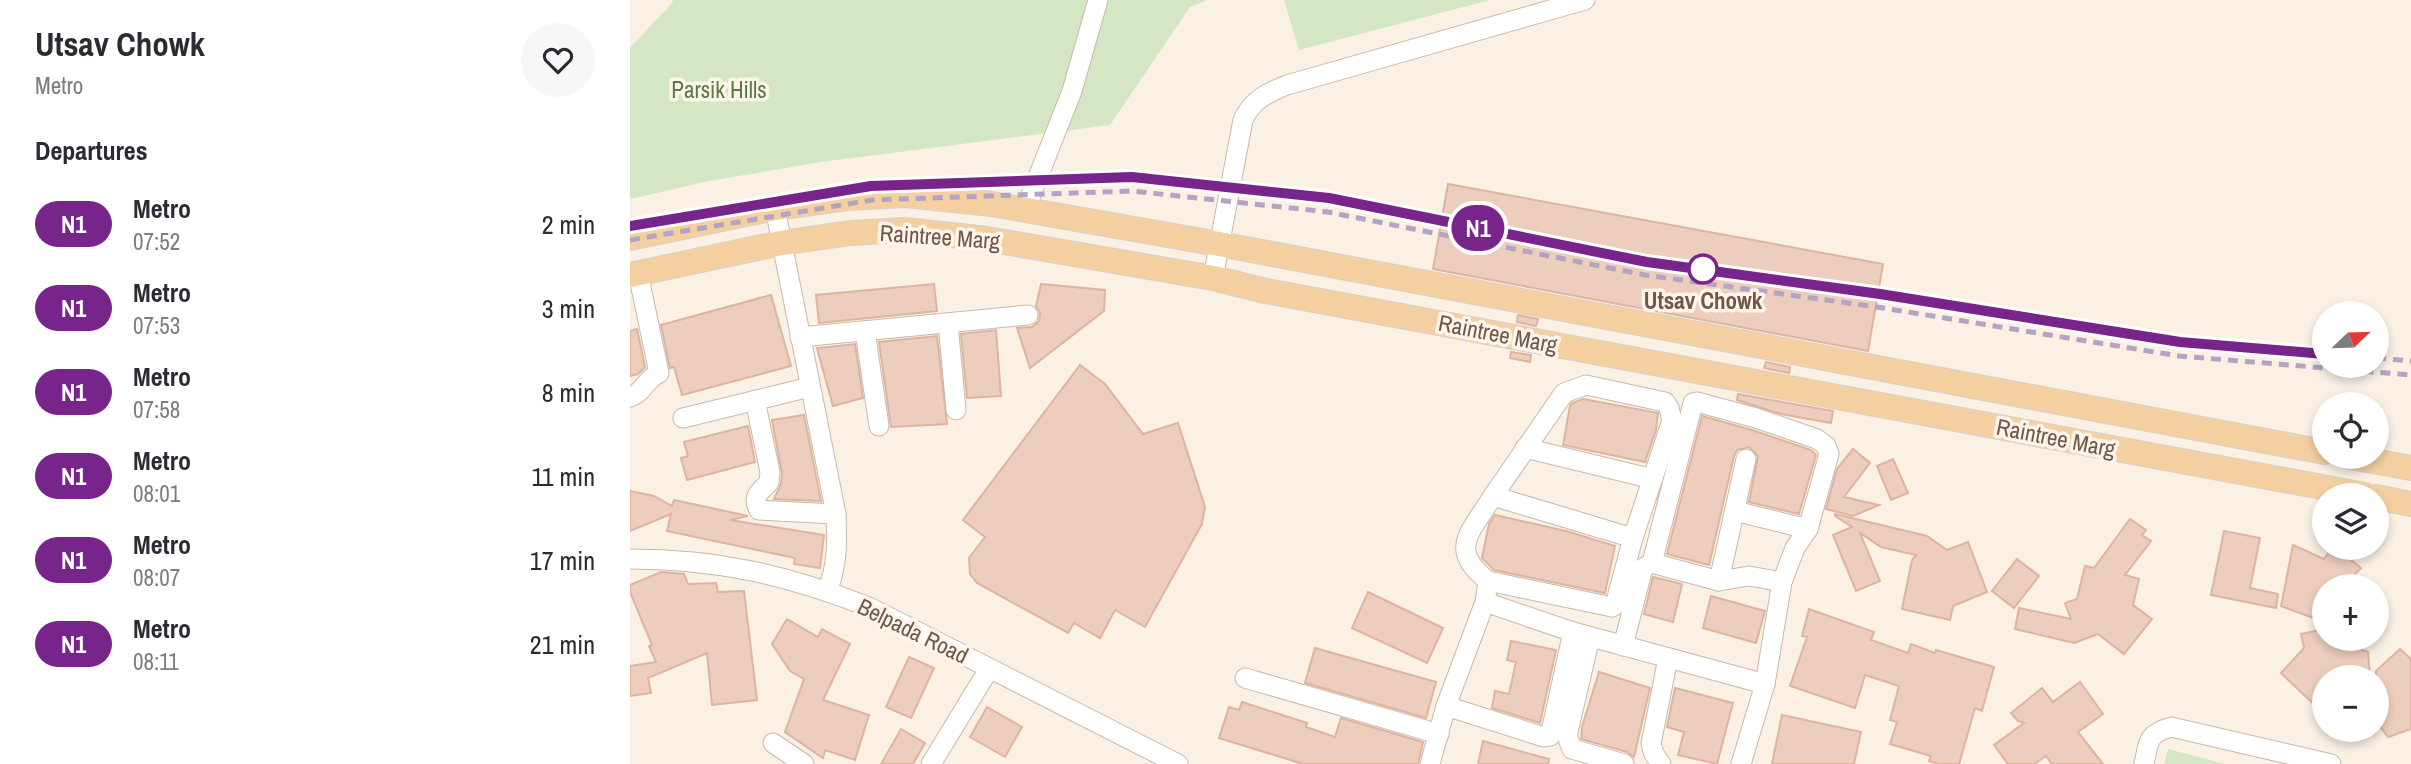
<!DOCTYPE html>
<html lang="en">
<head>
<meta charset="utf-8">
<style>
  :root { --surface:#fff; --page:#f7f7f7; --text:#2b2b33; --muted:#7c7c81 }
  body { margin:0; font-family:"Archivo Narrow",sans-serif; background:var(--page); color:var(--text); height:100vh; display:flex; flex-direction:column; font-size:26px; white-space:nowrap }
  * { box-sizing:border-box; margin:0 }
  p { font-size:23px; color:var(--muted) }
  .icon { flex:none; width:38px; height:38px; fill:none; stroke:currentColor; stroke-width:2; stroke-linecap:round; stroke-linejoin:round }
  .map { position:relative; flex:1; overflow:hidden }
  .details { display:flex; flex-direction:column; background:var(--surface); width:630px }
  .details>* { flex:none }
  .badge { padding:0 14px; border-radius:23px; font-size:24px; line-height:46px }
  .needle { width:46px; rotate:67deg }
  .tools { position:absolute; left:1682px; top:301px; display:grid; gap:14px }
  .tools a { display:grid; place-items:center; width:77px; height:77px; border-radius:50%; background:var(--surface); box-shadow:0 4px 10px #0003; font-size:35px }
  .map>.badge { position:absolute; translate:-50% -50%; box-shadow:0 0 0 4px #fff }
  h2 { padding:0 35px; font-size:26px; line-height:63px }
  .round { display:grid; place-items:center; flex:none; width:74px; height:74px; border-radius:37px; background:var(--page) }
  .head { display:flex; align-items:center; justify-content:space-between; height:119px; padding:0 35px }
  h1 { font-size:33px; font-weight:700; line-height:52px }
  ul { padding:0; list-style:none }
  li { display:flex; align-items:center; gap:21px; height:84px; padding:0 35px }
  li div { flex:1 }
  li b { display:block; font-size:26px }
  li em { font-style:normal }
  li .badge { min-width:77px; font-weight:700; text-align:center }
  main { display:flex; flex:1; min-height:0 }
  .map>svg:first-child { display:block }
</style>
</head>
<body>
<main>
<section class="details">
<div class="head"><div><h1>Utsav Chowk</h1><p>Metro</p></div><a class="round"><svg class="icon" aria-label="heart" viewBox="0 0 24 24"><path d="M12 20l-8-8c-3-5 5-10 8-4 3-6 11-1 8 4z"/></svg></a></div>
<h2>Departures</h2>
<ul>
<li><span class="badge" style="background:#77248b;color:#fff">N1</span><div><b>Metro</b><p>07:52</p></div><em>2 min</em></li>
<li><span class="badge" style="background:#77248b;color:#fff">N1</span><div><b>Metro</b><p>07:53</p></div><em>3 min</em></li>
<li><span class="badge" style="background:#77248b;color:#fff">N1</span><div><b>Metro</b><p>07:58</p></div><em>8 min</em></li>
<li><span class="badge" style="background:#77248b;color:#fff">N1</span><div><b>Metro</b><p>08:01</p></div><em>11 min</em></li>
<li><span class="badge" style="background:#77248b;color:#fff">N1</span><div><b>Metro</b><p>08:07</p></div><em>17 min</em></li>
<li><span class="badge" style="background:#77248b;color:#fff">N1</span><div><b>Metro</b><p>08:11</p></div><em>21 min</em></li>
</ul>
</section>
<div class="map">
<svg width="1781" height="764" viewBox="0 0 1781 764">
  <rect width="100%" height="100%" fill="#faf0e4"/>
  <g fill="#d4e6c4">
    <path d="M 42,0 L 577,0 L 560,7 L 480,125 L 191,162 L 79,181 L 0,199 L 0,48 L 43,2 Z"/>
    <path d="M 654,0 L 860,0 L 669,50 Z"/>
    <path d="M 1538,749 L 1595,764 L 1534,764 Z"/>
  </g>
  <g fill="#edcebe" stroke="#deb4a0" stroke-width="2">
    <path d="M 818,184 L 1253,264 L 1238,351 L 803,269 Z"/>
    <path d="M 304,284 L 307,311 L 189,323 L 186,295 Z"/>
    <path d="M 411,284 L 475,290 L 474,311 L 400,368 L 387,328 L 402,327 L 409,321 L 410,313 L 406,306 Z"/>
    <path d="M 141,295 L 161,366 L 52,395 L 44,367 L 40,368 L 31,325 Z"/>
    <path d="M 888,315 L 908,319 L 906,326 L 887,322 Z"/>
    <path d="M 7,329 L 15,367 L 8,374 L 0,376 L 0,331 Z"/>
    <path d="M 366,330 L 371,396 L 337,398 L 331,334 Z"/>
    <path d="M 307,336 L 317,424 L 261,427 L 249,342 Z"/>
    <path d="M 225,344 L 233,398 L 203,406 L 187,348 Z"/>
    <path d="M 881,352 L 901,355 L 900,362 L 880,358 Z"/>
    <path d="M 1136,362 L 1160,367 L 1159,373 L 1134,368 Z"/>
    <path d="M 450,365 L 475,384 L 513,434 L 548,423 L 575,507 L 572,524 L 515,627 L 485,610 L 470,638 L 444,623 L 438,633 L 347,583 L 340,574 L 339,558 L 355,537 L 333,520 Z"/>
    <path d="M 1108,394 L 1203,411 L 1201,423 L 1151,414 L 1107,400 Z"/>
    <path d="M 953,399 L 1028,413 L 1026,430 L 1015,462 L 933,445 L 940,406 L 942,403 Z"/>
    <path d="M 174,415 L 191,501 L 144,499 L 151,484 L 152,473 L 142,420 Z"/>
    <path d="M 1072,416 L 1122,430 L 1181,450 L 1186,455 L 1169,514 L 1119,502 L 1128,456 L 1119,447 L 1107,450 L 1104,456 L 1079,565 L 1037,554 Z"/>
    <path d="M 118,426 L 125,462 L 57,480 L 51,458 L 58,456 L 54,442 Z"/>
    <path d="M 1223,449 L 1240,463 L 1214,497 L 1249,505 L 1223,516 L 1196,509 L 1207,469 Z"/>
    <path d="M 1263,459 L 1278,493 L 1261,500 L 1247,466 Z"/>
    <path d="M 0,491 L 24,496 L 42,506 L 44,500 L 118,516 L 100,520 L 194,535 L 190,568 L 164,564 L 165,558 L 37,531 L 41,514 L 0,531 Z"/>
    <path d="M 1205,514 L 1297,536 L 1317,550 L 1338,542 L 1357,592 L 1323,606 L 1320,620 L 1272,609 L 1282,560 L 1286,555 L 1251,547 L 1230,533 L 1250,581 L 1226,591 L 1203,535 L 1222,527 L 1205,516 Z"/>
    <path d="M 865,515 L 936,531 L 985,546 L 975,593 L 864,570 L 852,558 L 859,524 Z"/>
    <path d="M 1500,519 L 1516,530 L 1512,535 L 1521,541 L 1495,575 L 1509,579 L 1503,605 L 1522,619 L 1494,654 L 1468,634 L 1444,643 L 1385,629 L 1389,608 L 1441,619 L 1435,603 L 1447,599 L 1455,566 L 1464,568 Z"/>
    <path d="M 1594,531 L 1630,538 L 1620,588 L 1648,594 L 1646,608 L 1581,595 Z"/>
    <path d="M 1663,545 L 1694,559 L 1702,548 L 1706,548 L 1731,568 L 1713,586 L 1694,586 L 1694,622 L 1651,606 Z"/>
    <path d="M 1387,559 L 1409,576 L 1384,608 L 1362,591 Z"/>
    <path d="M 31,572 L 54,574 L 58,584 L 86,583 L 88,592 L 114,591 L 127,700 L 82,705 L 77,653 L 18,678 L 21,693 L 0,696 L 0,666 L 26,662 L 19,646 L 22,645 L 0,592 L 0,585 Z"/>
    <path d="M 1023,577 L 1052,584 L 1043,622 L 1014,614 Z"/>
    <path d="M 738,592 L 813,628 L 797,663 L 722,628 Z"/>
    <path d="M 1081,596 L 1135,611 L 1126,643 L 1073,628 Z"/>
    <path d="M 1179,609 L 1244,632 L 1241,640 L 1278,653 L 1281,644 L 1305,653 L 1306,650 L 1364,667 L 1352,711 L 1345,708 L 1329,764 L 1309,764 L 1299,761 L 1301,756 L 1260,744 L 1267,722 L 1260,720 L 1269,686 L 1235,675 L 1225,708 L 1160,686 L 1177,637 L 1172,636 Z"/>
    <path d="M 157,619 L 188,637 L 192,629 L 220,644 L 193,700 L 239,715 L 225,760 L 195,750 L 193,758 L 155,732 L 174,679 L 160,671 L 142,644 Z"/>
    <path d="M 1694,629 L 1694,639 L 1711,639 L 1712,643 L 1738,652 L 1740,677 L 1694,677 L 1694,714 L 1651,673 L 1674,648 L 1671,634 Z"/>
    <path d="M 881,641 L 926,650 L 910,723 L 862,708 L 865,691 L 879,694 L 886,662 L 877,660 Z"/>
    <path d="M 685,648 L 806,682 L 796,718 L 675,683 Z"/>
    <path d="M 1770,649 L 1781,659 L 1781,729 L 1758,737 L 1746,721 L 1746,671 Z"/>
    <path d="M 279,657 L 304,668 L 281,718 L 256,707 Z"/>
    <path d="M 969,672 L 1020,688 L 1004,757 L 997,752 L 951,739 L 952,727 Z"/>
    <path d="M 1450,682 L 1473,714 L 1448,732 L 1473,764 L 1422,764 L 1416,756 L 1404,764 L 1378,764 L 1364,745 L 1394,723 L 1388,721 L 1381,713 L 1412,688 L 1423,702 Z"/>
    <path d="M 1045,688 L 1103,703 L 1087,764 L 1048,755 L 1054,732 L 1037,727 Z"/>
    <path d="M 612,702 L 677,723 L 676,727 L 705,737 L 711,718 L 793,742 L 788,764 L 673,764 L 589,738 L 599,707 L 609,710 Z"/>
    <path d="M 357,707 L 392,727 L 375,757 L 340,737 Z"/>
    <path d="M 1152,715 L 1231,732 L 1224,764 L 1142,764 Z"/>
    <path d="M 271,729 L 295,743 L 283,764 L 251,764 Z"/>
    <path d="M 853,741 L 919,759 L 918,764 L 848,764 Z"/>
  </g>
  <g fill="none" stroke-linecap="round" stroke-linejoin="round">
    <defs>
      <g id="minor">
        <path d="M 145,208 L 206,514 C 207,542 208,565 197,591"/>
        <path d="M 395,210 L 442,91 L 468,0"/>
        <path d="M 583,278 L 613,120 C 622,100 637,93 657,85 L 955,0"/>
        <path d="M 318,323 L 326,410"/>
        <path d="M 235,331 L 249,426"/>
        <path d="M 170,337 L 398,315"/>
        <path d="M 0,397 C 15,392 13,381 29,373 L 8,273"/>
        <path d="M 125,400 L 140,472 L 139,482 C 131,492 121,495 129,510 L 206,514"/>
        <path d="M 53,418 L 180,387"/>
        <path d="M 895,448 L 1023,479"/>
        <path d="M 863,496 L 934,393 L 956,385 L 1035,402 L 1039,408 L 1042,420 L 1003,538"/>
        <path d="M 1105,511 L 1178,529"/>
        <path d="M 0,559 C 87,559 158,575 239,607 L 548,764"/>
        <path d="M 1022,563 L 1063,403 L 1067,402 L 1126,418 L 1187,439 L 1196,446 L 1199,454 L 1178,529 L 1165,548 L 1152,582 L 1135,684 L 1111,764"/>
        <path d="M 1089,581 L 1116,459"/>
        <path d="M 855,602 L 858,581 C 817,549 841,532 863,496 L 1003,538 L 985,605 L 982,607 L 858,581"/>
        <path d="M 960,637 L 937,736 L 942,749 L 994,764"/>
        <path d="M 993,646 L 1013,568 L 1022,563 L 1089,581 L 1119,576 L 1152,582"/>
        <path d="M 615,678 L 809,734"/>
        <path d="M 816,706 L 914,737 L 920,736 L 943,632"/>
        <path d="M 143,743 L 174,764"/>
        <path d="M 301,764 L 359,669"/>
        <path d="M 800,764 L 816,706 L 855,602 L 943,632 L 1135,684"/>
        <path d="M 1031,764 L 1024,754 L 1021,744 L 1038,658"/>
        <path d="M 1514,764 C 1519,741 1517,734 1541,727 L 1701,764"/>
      </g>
      <g id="major">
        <path d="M 0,238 L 145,208 L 217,198 L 276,195 L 362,204 L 589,244 L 1694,452"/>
        <path d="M 0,275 L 151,243 L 220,233 L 275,230 L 357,239 L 583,278 L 636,291 L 1735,495"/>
        <path d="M 1721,457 L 1781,468"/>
        <path d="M 1746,497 L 1781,504"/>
      </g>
    </defs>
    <use href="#minor" stroke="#cab8ab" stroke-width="21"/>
    <use href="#major" stroke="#d7d0cd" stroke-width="26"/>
    <use href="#minor" stroke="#fff" stroke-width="19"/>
    <use href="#major" stroke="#f4d0a1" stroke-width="24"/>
    <g stroke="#b2a4c2" stroke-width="5" stroke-dasharray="10 7" stroke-linecap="butt">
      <path d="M 0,226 L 241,186 L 502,178 L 699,198 L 1017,262 L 1250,294 L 1550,342 L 1694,354"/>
      <path d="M 0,240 L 242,200 L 502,191 L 698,212 L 1015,275 L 1247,307 L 1549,356 L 1781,375"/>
      <path d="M 1746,358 L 1781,361"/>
    </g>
  </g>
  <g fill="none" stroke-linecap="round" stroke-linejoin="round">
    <defs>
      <path id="line" d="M 0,226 L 241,186 L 502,177 L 699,198 L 1017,262 L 1250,294 L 1550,342 L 1694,354"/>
    </defs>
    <use href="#line" stroke="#fff" stroke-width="16"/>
    <use href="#line" stroke="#77248b" stroke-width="10"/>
  </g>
  <circle fill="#fff" stroke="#77248b" stroke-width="3.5" cx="1073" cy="269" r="14"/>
  <g text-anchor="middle" stroke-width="7" stroke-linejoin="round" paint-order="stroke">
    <g font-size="23" fill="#5a7a48" stroke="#fdf5ea">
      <text x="89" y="98">Parsik Hills</text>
    </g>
    <g font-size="23" fill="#70574c" stroke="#fdf5ea">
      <text transform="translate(310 237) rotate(4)" y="8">Raintree Marg</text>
      <text transform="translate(868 334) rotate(11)" y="8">Raintree Marg</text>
      <text transform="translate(1426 438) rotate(11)" y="8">Raintree Marg</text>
      <text transform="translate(283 631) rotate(26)" y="8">Belpada Road</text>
    </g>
    <g font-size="23" font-weight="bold" fill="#70574c" stroke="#fdf5ea">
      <text x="1073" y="309">Utsav Chowk</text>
    </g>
  </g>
</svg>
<div class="tools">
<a><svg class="needle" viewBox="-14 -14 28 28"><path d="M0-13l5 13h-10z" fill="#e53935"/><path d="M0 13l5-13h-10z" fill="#7c7c81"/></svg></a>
<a><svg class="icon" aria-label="locate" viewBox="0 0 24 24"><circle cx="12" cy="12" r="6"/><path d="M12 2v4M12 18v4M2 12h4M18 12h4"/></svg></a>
<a><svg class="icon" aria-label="layers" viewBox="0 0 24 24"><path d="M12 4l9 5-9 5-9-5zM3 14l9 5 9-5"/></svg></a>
<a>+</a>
<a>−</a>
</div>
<b class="badge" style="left:848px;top:228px;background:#77248b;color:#fff">N1</b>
</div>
</main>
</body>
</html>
